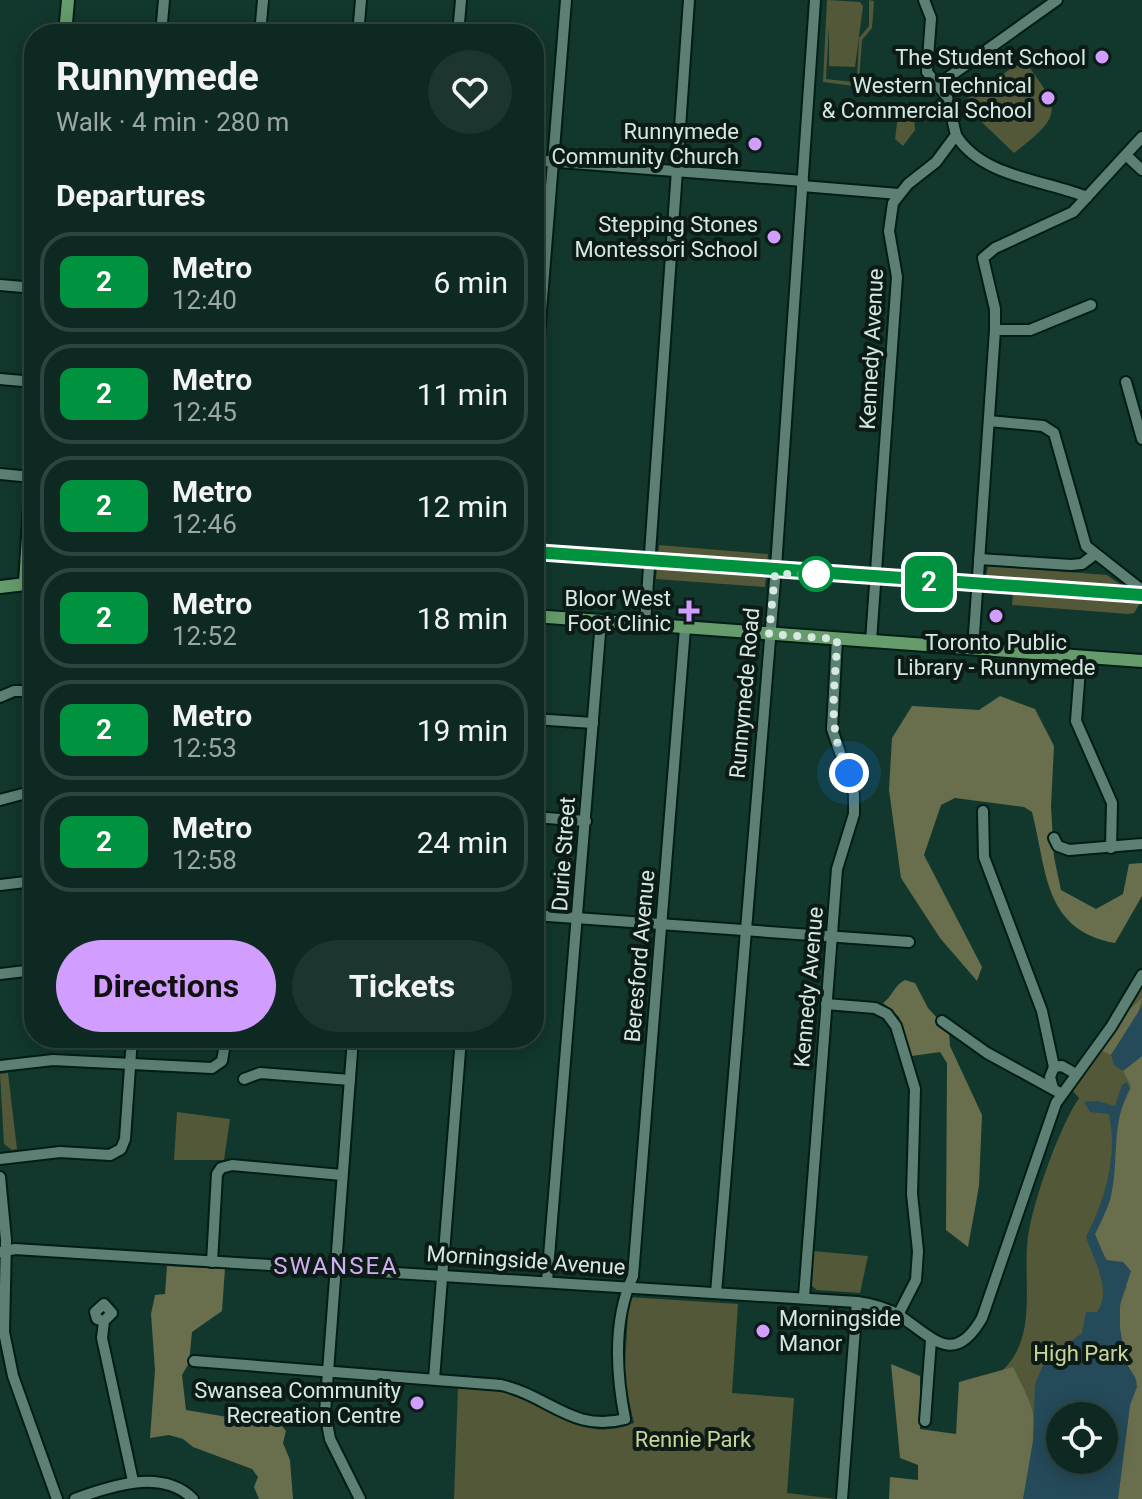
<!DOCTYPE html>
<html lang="en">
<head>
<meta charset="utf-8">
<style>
  :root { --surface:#0e2921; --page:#1c352e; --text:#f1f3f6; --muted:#9ba6a5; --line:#2e453f; --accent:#d19dfe }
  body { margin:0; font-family:Roboto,sans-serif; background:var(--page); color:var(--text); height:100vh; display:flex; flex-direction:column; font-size:30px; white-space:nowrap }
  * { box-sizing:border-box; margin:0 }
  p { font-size:26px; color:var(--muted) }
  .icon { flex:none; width:44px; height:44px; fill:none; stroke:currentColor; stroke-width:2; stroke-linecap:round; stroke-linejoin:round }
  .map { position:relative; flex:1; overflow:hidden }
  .sheet { position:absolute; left:24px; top:24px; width:520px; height:1024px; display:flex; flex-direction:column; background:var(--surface); border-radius:32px; box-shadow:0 4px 20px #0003,0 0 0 2px var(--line) }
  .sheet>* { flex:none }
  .badge { padding:0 16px; border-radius:12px; font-size:28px; line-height:52px }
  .controls { position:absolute; left:1046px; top:1402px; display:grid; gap:16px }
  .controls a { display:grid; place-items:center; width:72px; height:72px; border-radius:50%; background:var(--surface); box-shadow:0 4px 20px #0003,0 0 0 2px var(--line); font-size:40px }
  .you { position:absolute; width:40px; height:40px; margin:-20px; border:6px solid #fff; border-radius:50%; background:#1a73e8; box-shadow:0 0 0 12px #1a73e833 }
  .map>.badge { position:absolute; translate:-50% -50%; box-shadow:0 0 0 4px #fff }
  h2 { padding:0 32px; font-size:30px; line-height:72px }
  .round { display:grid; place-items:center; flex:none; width:84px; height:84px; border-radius:42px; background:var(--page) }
  .headline { display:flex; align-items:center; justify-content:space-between; height:136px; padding:0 32px }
  h1 { font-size:38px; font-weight:700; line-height:60px }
  .button { display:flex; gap:16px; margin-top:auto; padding:16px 32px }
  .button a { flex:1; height:92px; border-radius:48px; background:var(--accent); color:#111; font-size:32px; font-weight:700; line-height:92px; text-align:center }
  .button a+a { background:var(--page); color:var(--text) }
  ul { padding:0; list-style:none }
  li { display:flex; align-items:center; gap:24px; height:100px; margin:0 16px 12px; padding:0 16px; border:4px solid var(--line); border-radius:32px }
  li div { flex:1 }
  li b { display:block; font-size:30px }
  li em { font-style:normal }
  li .badge { min-width:88px; font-weight:700; text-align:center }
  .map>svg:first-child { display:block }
</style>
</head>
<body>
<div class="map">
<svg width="1142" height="1499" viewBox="0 0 1142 1499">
  <rect width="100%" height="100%" fill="#12372c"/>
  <g fill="#535838" fill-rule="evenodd">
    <path d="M 827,0 L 860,2 L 863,6 L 855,67 L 829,66 L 829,26 L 826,79 L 853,82 L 857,80 L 859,38 L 869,26 L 869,0 L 874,1 L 872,28 L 862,40 L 859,81 L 854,86 L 823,82 Z"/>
    <path d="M 1024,60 C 1061,110 1064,114 1014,153 L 965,106 L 966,99 Z"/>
    <path d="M 898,115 L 914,116 L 915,130 L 903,146 L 895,139 Z"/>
    <path d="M 659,545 L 768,554 L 765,587 L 656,579 Z"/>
    <path d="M 988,566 L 1107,575 L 1142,600 L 1134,613 L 1128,614 L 1012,605 L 1013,594 L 983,592 Z"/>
    <path d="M 1142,988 L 1142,1499 L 977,1499 L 998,1374 C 1042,1339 1020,1279 1029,1230 C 1036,1194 1059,1128 1079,1098 L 1073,1091 ZM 1060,1416 L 1104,1416 L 1104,1460 L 1060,1460 Z"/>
    <path d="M 8,1073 L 17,1149 L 12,1150 L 4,1144 L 0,1074 Z"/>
    <path d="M 177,1112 L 230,1119 L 224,1160 L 174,1160 Z"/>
    <path d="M 813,1251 L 868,1256 L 860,1293 L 817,1290 L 812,1286 Z"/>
    <path d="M 629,1297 L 738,1304 L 732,1393 L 794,1398 L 787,1493 L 836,1499 L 454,1499 L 458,1387 C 477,1388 497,1388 515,1394 C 562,1408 579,1444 634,1423 L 624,1380 Z"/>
  </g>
  <g fill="#696e4d">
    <path d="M 1000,696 L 1035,709 L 1054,746 L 1051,806 L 1054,857 L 1061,890 L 1096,909 L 1123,894 L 1129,864 L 1142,863 L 1142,896 L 1115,943 C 1043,930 1047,870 1032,812 L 1024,807 L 955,798 L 941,805 L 924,855 L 982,967 L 977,981 L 940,938 L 901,878 L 889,790 L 892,738 L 912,706 L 979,710 Z"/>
    <path d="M 905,980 L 915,983 L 928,1008 L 949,1031 L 950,1046 L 982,1115 L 979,1186 L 968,1247 L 946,1230 L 947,1063 L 940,1052 L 912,1056 L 899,1017 L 883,1003 C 893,996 894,985 905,980 Z"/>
    <path d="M 1142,998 L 1137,1017 L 1111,1055 L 1102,1051 L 1129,1010 Z"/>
    <path d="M 1142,1056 L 1142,1499 L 1118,1499 L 1130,1405 L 1137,1382 C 1134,1376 1129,1372 1127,1365 C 1117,1343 1115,1308 1127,1287 C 1116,1268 1100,1256 1095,1234 L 1110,1199 L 1117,1120 L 1131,1086 L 1123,1071 Z"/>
    <path d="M 167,1266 L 225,1269 L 222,1311 L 192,1332 L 189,1363 L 182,1375 L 186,1410 L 282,1426 L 286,1431 L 283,1443 L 290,1460 L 293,1499 L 259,1499 L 254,1487 L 258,1477 L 252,1469 L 193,1447 L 183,1439 L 169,1435 L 150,1438 L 155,1370 L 151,1314 L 155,1295 L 165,1294 Z"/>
    <path d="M 891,1364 L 920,1376 L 920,1429 L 956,1434 L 959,1382 L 1013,1367 C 1020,1382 1031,1400 1033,1415 C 1037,1443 1026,1471 1025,1499 L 889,1499 L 890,1477 L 918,1480 L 918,1465 L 900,1458 Z"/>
  </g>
  <g fill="#254a59" fill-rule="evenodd">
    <path d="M 1142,1006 L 1142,1056 L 1123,1071 L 1114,1065 L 1111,1055 Z"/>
    <path d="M 1127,1082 L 1130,1089 C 1110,1123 1120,1163 1110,1200 C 1106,1212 1100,1224 1095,1234 L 1106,1260 L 1123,1262 L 1131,1271 L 1120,1304 L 1120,1328 L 1126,1363 L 1135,1377 L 1137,1387 L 1130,1405 L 1118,1499 L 1023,1499 L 1033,1441 L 1035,1384 L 1045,1361 L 1061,1358 L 1061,1349 L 1082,1333 L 1086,1312 L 1097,1312 C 1113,1291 1093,1259 1086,1237 C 1105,1199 1118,1158 1109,1114 L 1090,1112 L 1084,1102 L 1097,1101 L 1115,1106 L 1122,1085 ZM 1060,1416 L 1104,1416 L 1104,1460 L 1060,1460 Z"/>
  </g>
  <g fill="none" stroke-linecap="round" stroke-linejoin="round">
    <defs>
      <g id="minor">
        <path d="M 161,34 L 164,0"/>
        <path d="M 260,34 L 263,0"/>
        <path d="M 358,34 L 361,0"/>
        <path d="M 458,34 L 461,0"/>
        <path d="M 939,84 L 1057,0"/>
        <path d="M 956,135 C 981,177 1045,180 1087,197"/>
        <path d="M 1127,156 L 1142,170"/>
        <path d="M 534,160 L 803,181"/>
        <path d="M 802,186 L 899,194"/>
        <path d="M 0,285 L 34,288"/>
        <path d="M 995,330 L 1030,330 L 1091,305"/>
        <path d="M 0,379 L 34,382"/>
        <path d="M 1126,382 L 1142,439"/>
        <path d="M 534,398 L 566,0"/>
        <path d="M 989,421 L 1043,426 L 1054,433 L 1086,546 L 1142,590"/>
        <path d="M 0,474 L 32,477"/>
        <path d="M 979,559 L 1071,565 L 1082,564 L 1094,555"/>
        <path d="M 645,624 L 689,0"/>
        <path d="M 871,641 L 897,277 L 889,231 L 893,203 L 908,184 L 936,162 L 956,135 L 947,97 L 927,72 L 931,18 L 924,0"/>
        <path d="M 973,649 L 995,330 L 995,309 L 983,258 L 995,248 L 1073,212 L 1142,137"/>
        <path d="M 1081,656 L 1076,721 L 1112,803 L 1111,848"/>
        <path d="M 0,697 L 14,691 L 34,691"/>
        <path d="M 534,719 L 593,723"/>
        <path d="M 0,800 L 34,791"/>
        <path d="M 983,811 L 984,857 L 1042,1011 L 1054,1067"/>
        <path d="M 534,817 L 586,821"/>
        <path d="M 1054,838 L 1058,846 L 1069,850 L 1142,844"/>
        <path d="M 0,885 L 34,881"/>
        <path d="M 534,915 L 909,942"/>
        <path d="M 0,974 L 34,970"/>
        <path d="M 826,1004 L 875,1008 L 887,1014 L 896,1026 L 915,1089 L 912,1194 L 918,1251 L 916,1280 L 898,1315"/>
        <path d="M 942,1021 L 987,1053 L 1062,1094"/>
        <path d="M 353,1038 L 325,1412 L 330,1439 L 360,1499"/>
        <path d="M 0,1066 L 53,1060 L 212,1068 L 222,1061 L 226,1038"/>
        <path d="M 244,1079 L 260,1073 L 350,1080"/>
        <path d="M 1053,1088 L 1050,1077 L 1054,1067 L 1062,1066 L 1076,1074"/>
        <path d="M 0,1159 L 60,1152 L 110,1155 L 121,1149 L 125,1139 L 132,1038"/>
        <path d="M 0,1177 L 6,1240 L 4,1332 L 13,1376 L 57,1499"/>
        <path d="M 0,1252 L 15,1249 L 857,1302 C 873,1304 887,1308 900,1316 C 933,1338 954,1367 982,1318 L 1056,1103 L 1111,1027 L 1142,975"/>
        <path d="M 212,1262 L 217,1174 L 221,1168 L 232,1165 L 342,1175"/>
        <path d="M 547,1281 L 601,621"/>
        <path d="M 716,1293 L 776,567 L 815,0"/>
        <path d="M 804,1297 L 837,869 L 854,814 L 854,794 L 832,729 L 837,639"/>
        <path d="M 104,1321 L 97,1319 L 95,1312 L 104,1304 L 112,1313 L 104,1321 L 102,1338 L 133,1481"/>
        <path d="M 194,1361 L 501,1385 C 549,1396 573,1433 625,1419 C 616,1373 613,1319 633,1276 L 685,628"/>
        <path d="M 434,1379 L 461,1038"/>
        <path d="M 925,1421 L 931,1340"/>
        <path d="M 75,1499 C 110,1486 162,1468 193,1499"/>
        <path d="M 842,1499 L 857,1302"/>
      </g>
      <g id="major">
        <path d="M 65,34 L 68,0"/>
        <path d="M 25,583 L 34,443"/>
        <path d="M 0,587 L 34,583"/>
        <path d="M 534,616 L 1142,661"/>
      </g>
    </defs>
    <use href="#minor" stroke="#021d15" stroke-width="14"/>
    <use href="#major" stroke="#021d15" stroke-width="16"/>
    <use href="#minor" stroke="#5c8174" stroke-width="10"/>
    <use href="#major" stroke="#669b6c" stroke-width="12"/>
  </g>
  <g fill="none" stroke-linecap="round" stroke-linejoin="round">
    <defs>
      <path id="line" d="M 534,552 L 1142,595"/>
    </defs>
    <use href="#line" stroke="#fff" stroke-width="18"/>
    <use href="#line" stroke="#00923f" stroke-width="12"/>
    <path stroke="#d5e9e1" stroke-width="8" stroke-dasharray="0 14.4" d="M 816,574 L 775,574 L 769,634 L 837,639 C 836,686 825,730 849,773"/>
  </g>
  <g fill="#d19dfe" stroke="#0c1b16" stroke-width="3">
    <circle cx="1102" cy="57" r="8"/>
    <circle cx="1048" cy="98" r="8"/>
    <circle cx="755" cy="144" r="8"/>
    <circle cx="774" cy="237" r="8"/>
    <path d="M685 599h8v8h8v8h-8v8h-8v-8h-8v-8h8z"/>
    <circle cx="996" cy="616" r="8"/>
    <circle cx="763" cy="1331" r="8"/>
    <circle cx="417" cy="1403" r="8"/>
  </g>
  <circle fill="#fff" stroke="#00923f" stroke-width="4" cx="816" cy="574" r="16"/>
  <g text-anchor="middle" stroke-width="8" stroke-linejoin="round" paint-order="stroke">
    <g font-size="22" fill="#d5e9e1" stroke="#0c1b16" text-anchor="end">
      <text x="1086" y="65">The Student School</text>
      <text x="1032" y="93">Western Technical<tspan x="1032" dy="25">&amp; Commercial School</tspan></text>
      <text x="739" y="139">Runnymede<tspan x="739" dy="25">Community Church</tspan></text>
      <text x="758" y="232">Stepping Stones<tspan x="758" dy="25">Montessori School</tspan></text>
      <text x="671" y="606">Bloor West<tspan x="671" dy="25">Foot Clinic</tspan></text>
      <text x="996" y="650" text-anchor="middle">Toronto Public<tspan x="996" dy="25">Library - Runnymede</tspan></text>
      <text x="779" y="1326" text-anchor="start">Morningside<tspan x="779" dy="25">Manor</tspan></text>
      <text x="401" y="1398">Swansea Community<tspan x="401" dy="25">Recreation Centre</tspan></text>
    </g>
    <g font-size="22" fill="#d5e9e1" stroke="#0c1b16">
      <text transform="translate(871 349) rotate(-87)" y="8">Kennedy Avenue</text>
      <text transform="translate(744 693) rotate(-85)" y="8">Runnymede Road</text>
      <text transform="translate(563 854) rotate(-86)" y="8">Durie Street</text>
      <text transform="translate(639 956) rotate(-85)" y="8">Beresford Avenue</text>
      <text transform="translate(808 987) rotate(-85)" y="8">Kennedy Avenue</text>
      <text transform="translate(526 1260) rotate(4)" y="8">Morningside Avenue</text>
    </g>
    <g font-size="22" fill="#cbd498" stroke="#0c1b16">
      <text x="1081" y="1361">High Park</text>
      <text x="693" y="1447">Rennie Park</text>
    </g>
    <g font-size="24" letter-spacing="2" fill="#d2aff3" stroke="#0c1b16">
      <text x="336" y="1274">SWANSEA</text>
    </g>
  </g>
</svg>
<div class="controls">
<a><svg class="icon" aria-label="locate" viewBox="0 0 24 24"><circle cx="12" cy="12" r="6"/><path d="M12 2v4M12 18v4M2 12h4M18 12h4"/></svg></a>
</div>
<div class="you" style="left:849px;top:773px"></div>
<b class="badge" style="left:929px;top:582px;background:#00923f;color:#fff">2</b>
<section class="sheet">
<div class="headline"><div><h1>Runnymede</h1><p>Walk · 4 min · 280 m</p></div><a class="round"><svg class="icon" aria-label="heart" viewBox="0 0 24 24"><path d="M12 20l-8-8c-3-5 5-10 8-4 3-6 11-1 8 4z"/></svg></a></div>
<h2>Departures</h2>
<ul>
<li><span class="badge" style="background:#00923f;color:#fff">2</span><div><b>Metro</b><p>12:40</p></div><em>6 min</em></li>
<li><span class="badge" style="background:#00923f;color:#fff">2</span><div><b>Metro</b><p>12:45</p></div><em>11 min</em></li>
<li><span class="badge" style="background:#00923f;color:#fff">2</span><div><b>Metro</b><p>12:46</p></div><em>12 min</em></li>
<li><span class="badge" style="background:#00923f;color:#fff">2</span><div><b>Metro</b><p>12:52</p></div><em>18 min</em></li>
<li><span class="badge" style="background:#00923f;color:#fff">2</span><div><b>Metro</b><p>12:53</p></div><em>19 min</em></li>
<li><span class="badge" style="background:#00923f;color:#fff">2</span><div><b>Metro</b><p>12:58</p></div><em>24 min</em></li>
</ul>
<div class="button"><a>Directions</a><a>Tickets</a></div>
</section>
</div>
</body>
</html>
